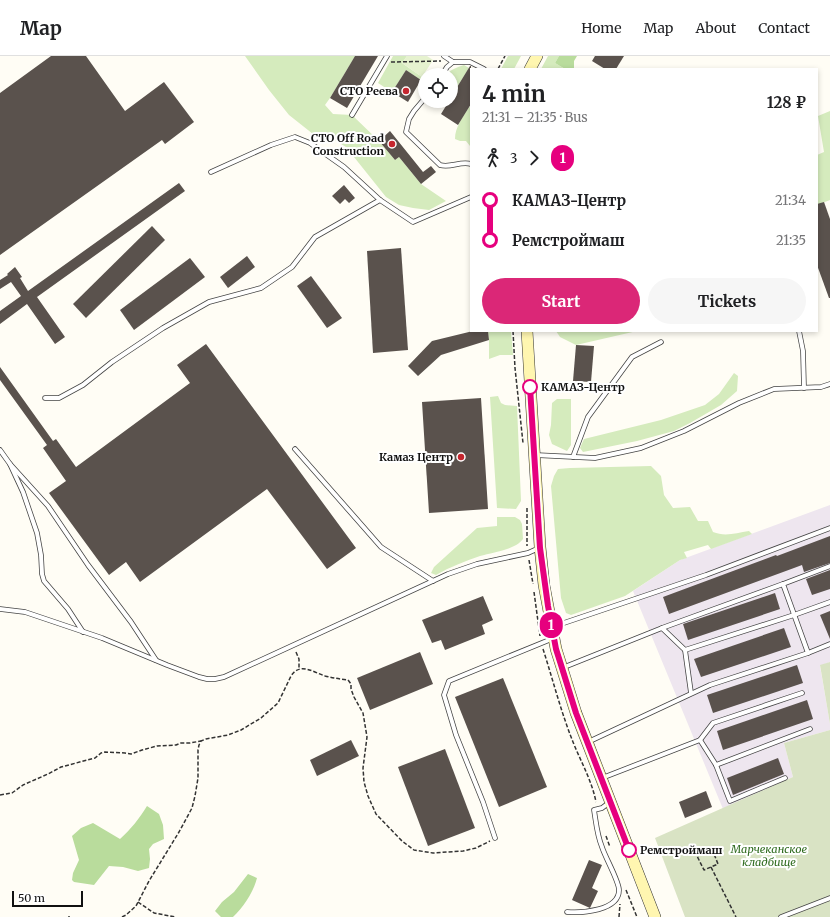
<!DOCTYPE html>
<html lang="en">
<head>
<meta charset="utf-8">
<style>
  :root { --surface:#fff; --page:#f6f6f6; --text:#202124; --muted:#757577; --line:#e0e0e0; --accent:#db2777 }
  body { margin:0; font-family:Merriweather,serif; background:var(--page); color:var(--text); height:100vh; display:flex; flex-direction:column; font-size:15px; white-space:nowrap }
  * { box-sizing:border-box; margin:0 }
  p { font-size:13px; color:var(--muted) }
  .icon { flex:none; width:22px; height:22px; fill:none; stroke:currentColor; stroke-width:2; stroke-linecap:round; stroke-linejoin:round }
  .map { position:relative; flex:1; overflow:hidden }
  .drawer { position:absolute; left:470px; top:12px; width:348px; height:264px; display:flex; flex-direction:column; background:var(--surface); border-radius:0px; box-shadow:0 2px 6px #0003 }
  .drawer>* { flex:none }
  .badge { padding:0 8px; border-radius:13px; font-size:14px; line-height:26px }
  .fabs { position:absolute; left:418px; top:12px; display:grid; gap:8px }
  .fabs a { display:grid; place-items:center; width:40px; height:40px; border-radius:50%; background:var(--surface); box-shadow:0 2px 6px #0003; font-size:20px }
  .scale { position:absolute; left:12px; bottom:10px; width:71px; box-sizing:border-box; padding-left:4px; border:2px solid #111; border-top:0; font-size:11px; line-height:14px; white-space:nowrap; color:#111; -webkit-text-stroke:3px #fff; paint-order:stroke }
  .map>.badge { position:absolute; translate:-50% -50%; box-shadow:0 0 0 2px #fff }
  .legs { display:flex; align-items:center; gap:6px; height:44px; padding:0 12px; font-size:13px }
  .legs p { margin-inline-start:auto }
  .summary { display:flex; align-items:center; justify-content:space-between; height:68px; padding:0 12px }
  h1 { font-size:22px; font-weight:700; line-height:30px }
  .action { display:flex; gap:8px; margin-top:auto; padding:8px 12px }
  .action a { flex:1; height:46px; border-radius:24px; background:var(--accent); color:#fff; font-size:16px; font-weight:700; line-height:46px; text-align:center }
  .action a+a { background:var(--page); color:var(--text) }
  ul { padding:0 12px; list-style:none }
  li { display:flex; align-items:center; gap:14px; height:40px; font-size:15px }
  li i { display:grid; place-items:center; width:6px; height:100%; margin:0 5px; background:currentColor }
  li i::after { content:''; width:10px; height:10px; margin:-5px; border:3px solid; border-radius:50%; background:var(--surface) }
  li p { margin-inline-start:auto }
  li:first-child i { background:linear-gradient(#0000 50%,currentColor 0) }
  li:last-child i { background:linear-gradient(currentColor 50%,#0000 0) }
  header { display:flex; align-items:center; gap:24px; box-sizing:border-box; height:56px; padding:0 20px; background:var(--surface); border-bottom:1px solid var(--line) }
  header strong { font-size:19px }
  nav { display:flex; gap:22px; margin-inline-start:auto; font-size:14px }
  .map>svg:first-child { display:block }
</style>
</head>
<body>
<header>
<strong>Map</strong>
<nav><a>Home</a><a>Map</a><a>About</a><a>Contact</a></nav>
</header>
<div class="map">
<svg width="830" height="861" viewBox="0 0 830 861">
  <rect width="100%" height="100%" fill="#fffdf5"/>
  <path fill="#eee6ef" d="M 830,449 L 830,606 L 820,610 L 830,668 L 830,674 L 784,687 L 793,721 L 723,753 L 633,535 L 680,504 Z"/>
  <g fill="#d5ebbd">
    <path d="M 245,0 L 355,0 L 330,42 L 325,49 L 333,58 L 352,59 L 379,85 L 395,104 L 399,101 L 421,128 L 446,145 L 429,154 L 413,152 L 399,149 L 386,141 L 346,91 L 323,77 L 313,78 L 289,59 L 269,34 Z"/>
    <path d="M 393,0 L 407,0 L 402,7 L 422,21 L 421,24 L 406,14 L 392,36 L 378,27 Z"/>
    <path d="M 508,0 L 521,0 L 514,13 L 501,13 Z"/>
    <path d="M 548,0 L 559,0 L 555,7 L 565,13 L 541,13 Z"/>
    <path d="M 464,9 L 469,12 L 454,36 L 451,33 L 451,19 L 445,19 C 450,14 457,11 464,9 Z"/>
    <path d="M 469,51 L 471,52 L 470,90 L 466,85 L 460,85 L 455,83 C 455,71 463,61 469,51 Z"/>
    <path d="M 830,55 L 830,144 L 817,149 L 817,99 L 824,96 L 818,60 Z"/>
    <path d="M 488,275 L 511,275 L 513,299 L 500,299 L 489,303 L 489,284 Z"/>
    <path d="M 556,275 L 637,275 L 576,289 L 560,281 Z"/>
    <path d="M 734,317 L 738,320 L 737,335 L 721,349 L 690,367 L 674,375 L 637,385 L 583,396 L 580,392 L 584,383 L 661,364 L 705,349 L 719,338 Z"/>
    <path d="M 498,340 L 501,347 L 505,349 L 517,350 L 521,445 L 516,453 L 497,452 L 490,341 Z"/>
    <path d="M 557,343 L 571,343 L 571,389 L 567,395 L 552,388 L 549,379 L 551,369 L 552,347 Z"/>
    <path d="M 651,410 L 661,420 L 664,439 L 673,452 L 690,451 L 698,465 L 708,465 L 713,476 C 725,481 736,477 749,475 L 752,478 L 711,493 L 708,489 L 684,496 L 687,502 L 680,504 L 625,540 L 571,559 L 566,557 L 561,542 L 551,430 L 554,420 L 558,413 L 570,412 Z"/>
    <path d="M 497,461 L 515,461 L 520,464 L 522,468 L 523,483 C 515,494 493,496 480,500 C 465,505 450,511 436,519 L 431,517 L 434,511 L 477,472 L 497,470 Z"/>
  </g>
  <g fill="#b9dc9c">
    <path d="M 559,0 L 577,0 L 574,5 L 574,13 L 565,13 L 555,7 Z"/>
    <path d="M 147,750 L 159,758 L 163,769 L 164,783 L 153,788 L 149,793 L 150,803 L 149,812 L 138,815 L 123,811 L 109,810 L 94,829 L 74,826 L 72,824 L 73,817 L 79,804 L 72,780 L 81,772 L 93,767 L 120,783 C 131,773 139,763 147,750 Z"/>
    <path d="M 248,818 L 257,822 C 253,837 244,850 233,861 L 221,861 L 215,855 L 222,846 L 234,836 Z"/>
  </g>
  <g fill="#d9e3c4">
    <path d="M 830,606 L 830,668 L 820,609 Z"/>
    <path d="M 830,674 L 830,861 L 685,861 L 655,782 L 793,721 L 784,687 Z"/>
  </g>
  <path fill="#e6f2cf" d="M 407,0 L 427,0 L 433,4 L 422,21 L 402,7 Z"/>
  <g fill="#5a524d">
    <path d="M 51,0 L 86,0 L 125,55 L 164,26 L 194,66 L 165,88 L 162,84 L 0,199 L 0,37 Z"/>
    <path d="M 355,0 L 378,0 L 347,52 L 330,42 Z"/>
    <path d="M 595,0 L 624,0 L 616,13 L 605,13 L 592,5 Z"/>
    <path d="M 470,10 L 471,10 L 471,48 L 458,69 L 441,58 L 449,45 L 451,45 L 451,41 Z"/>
    <path d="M 406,14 L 421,24 L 408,46 L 392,36 Z"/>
    <path d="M 390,75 L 423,116 L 431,110 L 436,116 L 421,128 L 399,101 L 395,104 L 379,85 Z"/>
    <path d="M 179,127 L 185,135 L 37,241 L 65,281 L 55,288 L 27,248 L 0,268 L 0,255 L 21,240 L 11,226 L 0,233 L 0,224 L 8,219 L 7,218 L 15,211 L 22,221 L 20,222 L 28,235 Z"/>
    <path d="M 344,129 L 355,142 L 349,147 L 345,143 L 340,148 L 332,140 Z"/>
    <path d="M 824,146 L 830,163 L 830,242 L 829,242 L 817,209 L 817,148 Z"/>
    <path d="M 152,170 L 165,184 L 86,262 L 73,248 Z"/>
    <path d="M 401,192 L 408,294 L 373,297 L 367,195 Z"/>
    <path d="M 247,200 L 255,211 L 228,232 L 220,221 Z"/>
    <path d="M 190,202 L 205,221 L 134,274 L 120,254 Z"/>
    <path d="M 311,220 L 342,262 L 327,272 L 297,230 Z"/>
    <path d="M 473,275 L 488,275 L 489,284 L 441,299 L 418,320 L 408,310 L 432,285 Z"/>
    <path d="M 206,288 L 356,492 L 327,513 L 267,433 L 140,526 L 126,506 L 109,519 L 49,437 L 66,425 L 43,392 L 47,389 L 0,324 L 0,311 L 53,385 L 56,383 L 76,411 L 190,327 L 177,309 Z"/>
    <path d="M 576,289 L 594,290 L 591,326 L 573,325 Z"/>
    <path d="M 481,342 L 488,453 L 429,457 L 422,346 Z"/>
    <path d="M 830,480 L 830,507 L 804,516 L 802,509 L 794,512 L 669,558 L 663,541 L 776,499 L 777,500 Z"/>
    <path d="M 830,514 L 830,533 L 812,539 L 806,523 Z"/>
    <path d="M 775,537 L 780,553 L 688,584 L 683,568 Z"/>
    <path d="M 483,540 L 493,564 L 482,569 L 485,578 L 445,594 L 441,584 L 432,587 L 422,564 Z"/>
    <path d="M 830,555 L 830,583 L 820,559 Z"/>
    <path d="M 784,572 L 791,591 L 701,621 L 694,603 Z"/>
    <path d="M 420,596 L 433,628 L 370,654 L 357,622 Z"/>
    <path d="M 797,609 L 803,627 L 713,657 L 707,639 Z"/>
    <path d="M 503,622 L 547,731 L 499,751 L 455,641 Z"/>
    <path d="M 807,644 L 813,663 L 723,694 L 717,675 Z"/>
    <path d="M 351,684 L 359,700 L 317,720 L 310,704 Z"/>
    <path d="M 445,693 L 475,772 L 428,790 L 398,711 Z"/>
    <path d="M 778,702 L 784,718 L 733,739 L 727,722 Z"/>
    <path d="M 706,735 L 712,751 L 685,762 L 679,746 Z"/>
    <path d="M 589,804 L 602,809 L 592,832 L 598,835 L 590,852 L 572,844 Z"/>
  </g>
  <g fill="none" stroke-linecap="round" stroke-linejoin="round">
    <defs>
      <g id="lane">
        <path d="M 453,6 L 470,6 L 484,13"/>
        <path d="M 442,19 L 447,11 L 453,6 L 444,0"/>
        <path d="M 425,42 L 414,55 L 409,63 L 406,76 L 440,109 C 451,112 460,105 471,108"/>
        <path d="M 352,59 L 387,0"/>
        <path d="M 211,116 L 271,89 L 295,81 L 310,87 L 344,111 L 380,144 L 413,166 L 471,141"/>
        <path d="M 799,275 L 803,295 L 804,332"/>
        <path d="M 45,342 L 59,342 L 83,329 L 112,306 L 163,272 L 209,246 L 261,232 L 292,211 L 315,181 L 380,144"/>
        <path d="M 295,393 L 381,491 L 433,525"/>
        <path d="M 0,394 L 10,408 L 23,436 L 37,477 L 41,499 L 42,518 L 44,525 L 68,553 L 83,576"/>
        <path d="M 535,399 L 595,402 L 641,392 L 684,375 L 739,347 L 774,333 L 821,331 L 830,328"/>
        <path d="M 573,401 L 588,361 L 632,301 L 661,286"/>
        <path d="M 10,408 L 48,450 L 88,509 L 131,566 L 156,604"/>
        <path d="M 0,553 L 25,556 L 102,582 L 167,609 L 199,621 L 207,623 L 215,623 L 224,621 L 448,518 L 477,508 L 528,497 L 539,492"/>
        <path d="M 552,571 L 706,519 L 830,472"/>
        <path d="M 662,572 L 783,528"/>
        <path d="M 685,594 L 691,637"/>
        <path d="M 808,597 L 783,528 L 830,510"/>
        <path d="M 562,612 L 662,572 L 685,594 L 794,559 L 830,546"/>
        <path d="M 700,684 L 713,667 L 802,637"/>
        <path d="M 588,686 L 710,629 L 808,597 L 830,588"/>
        <path d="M 716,709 L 730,745 L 785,722"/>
        <path d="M 602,722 L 700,684 L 716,709 L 810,673"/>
        <path d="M 495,782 L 483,746 L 456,679 L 444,639 L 449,625 L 554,582"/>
        <path d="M 567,856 C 582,857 619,855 619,834 C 619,825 605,801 602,791 C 597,779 596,766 594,754 L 602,752 L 610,746"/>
        <path d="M 781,861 L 830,842"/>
      </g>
      <g id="secondary">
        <path d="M 530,13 L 537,0"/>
        <path d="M 527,275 L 540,491 L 544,529 L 556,593 L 562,612 L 576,657 L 655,861"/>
      </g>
    </defs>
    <use href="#lane" stroke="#444" stroke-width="5.5"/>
    <use href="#secondary" stroke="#333" stroke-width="12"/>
    <g stroke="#333" stroke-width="1.5" stroke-dasharray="4 2" stroke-linecap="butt">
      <path d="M 391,6 L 441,5"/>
      <path d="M 498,13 L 505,0"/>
      <path d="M 513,275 L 515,312 L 523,387"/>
      <path d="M 527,452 L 527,490"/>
      <path d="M 529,504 L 533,528"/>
      <path d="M 534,536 L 540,580"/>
      <path d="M 543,593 C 553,624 561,656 573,686 C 581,706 592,725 596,746"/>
      <path d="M 296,596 L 299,603 L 299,613"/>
      <path d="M 0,739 L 12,737 L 23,729 L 48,718 L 61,711 L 95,702 L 101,697 L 105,696 L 125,697 L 131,698 L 142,694 L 157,690 L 176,689 L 181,687 L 190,687 L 201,685"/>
      <path d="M 606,780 L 610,791"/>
      <path d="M 712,793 L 718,808 L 704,814 L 697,800 Z"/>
      <path d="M 711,811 L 736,861"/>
      <path d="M 626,834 L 637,861"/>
      <path d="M 138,846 L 154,857 L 175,861"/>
      <path d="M 68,861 L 70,861"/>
      <path d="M 122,861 L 126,859 L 136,850 L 149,825 L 179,776 L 192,752 L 195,740 L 198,722 L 198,694 L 199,689 L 201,685 L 206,683 L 228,679 L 241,674 L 261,662 L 278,647 L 291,620 C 300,606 313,616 325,620 C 333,622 340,623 348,624 L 351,628 L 351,633 L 354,641 L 363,657 L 367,681 L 363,712 L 364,726 L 368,740 L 376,758 L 402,785 L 414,794 L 433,797 L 463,795 L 476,792 L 490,785"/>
      <path d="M 619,861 L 620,848"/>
    </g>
    <use href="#lane" stroke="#fff" stroke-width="4"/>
    <use href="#secondary" stroke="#fff6b0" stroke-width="11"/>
  </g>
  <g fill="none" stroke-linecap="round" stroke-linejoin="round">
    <defs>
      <path id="line-1" d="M 530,331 L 540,492 L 548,550 L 556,593 L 562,612 L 576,657 L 629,794"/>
    </defs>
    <use href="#line-1" stroke="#fff" stroke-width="9"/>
    <use href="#line-1" stroke="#e6007e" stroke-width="6"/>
  </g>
  <g fill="#c4262e" stroke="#fff" stroke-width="1.5">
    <circle cx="406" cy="35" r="4"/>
    <circle cx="392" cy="88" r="4"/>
    <circle cx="461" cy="401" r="4"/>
  </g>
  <g fill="#fff" stroke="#e6007e" stroke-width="2">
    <circle cx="530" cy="331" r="7"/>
    <circle cx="629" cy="794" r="7"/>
  </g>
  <g text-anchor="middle" stroke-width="4" stroke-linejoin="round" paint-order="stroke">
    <g font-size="11" font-weight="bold" fill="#111" stroke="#fff" text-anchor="end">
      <text x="398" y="39">СТО Реева</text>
      <text x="384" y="86">СТО Off Road<tspan x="384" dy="13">Construction</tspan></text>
      <text x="453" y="405">Камаз Центр</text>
    </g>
    <g font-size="11" font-weight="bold" fill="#111" stroke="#fff" text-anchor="start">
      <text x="541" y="335">КАМАЗ-Центр</text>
      <text x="640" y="798">Ремстроймаш</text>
    </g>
    <g font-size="11" font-style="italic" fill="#2f6b1f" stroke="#fff">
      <text x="769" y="797">Марчеканское<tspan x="769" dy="13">кладбище</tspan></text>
    </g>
  </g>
</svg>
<div class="fabs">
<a><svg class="icon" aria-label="locate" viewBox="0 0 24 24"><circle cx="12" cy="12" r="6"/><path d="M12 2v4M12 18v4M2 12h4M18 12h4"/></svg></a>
</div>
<div class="scale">50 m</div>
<b class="badge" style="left:551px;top:569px;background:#e6007e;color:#fff">1</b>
<section class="drawer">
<div class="summary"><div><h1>4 min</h1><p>21:31 – 21:35 · Bus</p></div><b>128 ₽</b></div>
<div class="legs"><svg class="icon" aria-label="walk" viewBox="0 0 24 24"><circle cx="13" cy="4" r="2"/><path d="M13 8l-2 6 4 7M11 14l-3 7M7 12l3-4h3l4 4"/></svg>3<svg class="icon" aria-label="forward" viewBox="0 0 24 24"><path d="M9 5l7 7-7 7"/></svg><b class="badge" style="background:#e6007e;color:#fff">1</b></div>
<ul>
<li><i style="color:#e6007e"></i><b>КАМАЗ-Центр</b><p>21:34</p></li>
<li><i style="color:#e6007e"></i><b>Ремстроймаш</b><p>21:35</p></li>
</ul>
<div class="action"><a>Start</a><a>Tickets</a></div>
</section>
</div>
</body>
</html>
